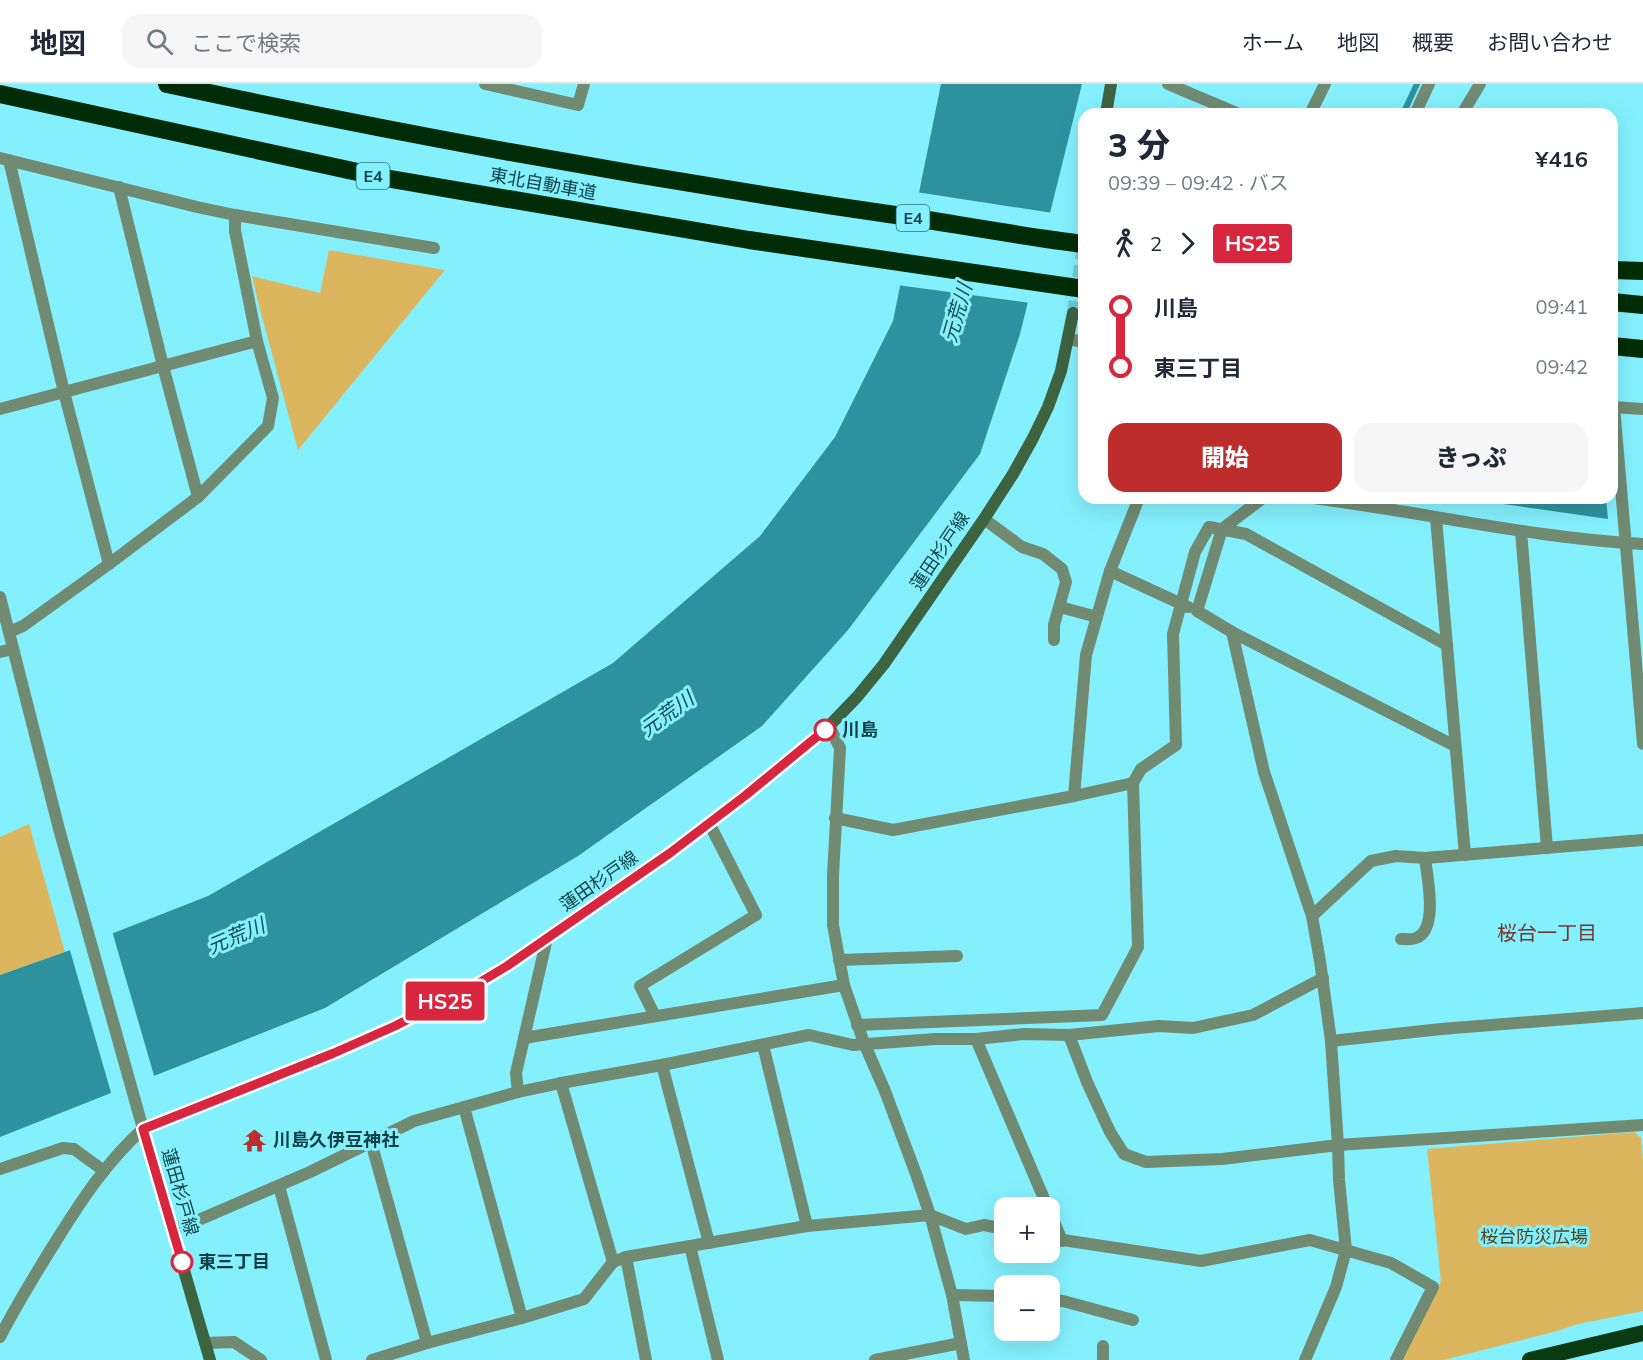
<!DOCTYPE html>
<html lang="ja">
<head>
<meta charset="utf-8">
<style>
  :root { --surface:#fff; --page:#f6f6f7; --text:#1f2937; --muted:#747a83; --line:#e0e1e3; --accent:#bc2d2b }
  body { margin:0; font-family:Mulish,"Noto Sans JP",sans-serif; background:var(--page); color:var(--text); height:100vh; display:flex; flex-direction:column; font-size:22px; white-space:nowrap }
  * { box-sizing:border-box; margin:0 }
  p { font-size:20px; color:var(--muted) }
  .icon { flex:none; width:33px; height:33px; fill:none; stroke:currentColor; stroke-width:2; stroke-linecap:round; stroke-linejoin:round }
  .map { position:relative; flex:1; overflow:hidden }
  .panel { position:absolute; left:1078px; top:24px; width:540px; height:396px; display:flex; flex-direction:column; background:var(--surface); border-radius:18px; box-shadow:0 6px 24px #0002 }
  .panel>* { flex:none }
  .badge { padding:0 12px; border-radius:4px; font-size:21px; line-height:39px }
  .tools { position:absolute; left:994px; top:1113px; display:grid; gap:12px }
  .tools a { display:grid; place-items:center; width:66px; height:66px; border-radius:12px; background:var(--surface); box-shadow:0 6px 24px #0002; font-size:30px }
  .map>.badge { position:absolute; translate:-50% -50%; box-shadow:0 0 0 3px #fff }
  .legs { display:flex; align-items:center; gap:9px; height:66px; padding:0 30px; font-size:20px }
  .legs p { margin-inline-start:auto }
  .headline { display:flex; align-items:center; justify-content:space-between; height:102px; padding:0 30px }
  h1 { font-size:33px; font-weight:800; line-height:45px }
  .cta { display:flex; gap:12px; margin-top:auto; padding:12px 30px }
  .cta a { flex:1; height:69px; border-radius:18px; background:var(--accent); color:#fff; font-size:24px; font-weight:800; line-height:69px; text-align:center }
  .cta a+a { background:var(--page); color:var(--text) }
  ul { padding:0 30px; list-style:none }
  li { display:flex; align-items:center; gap:21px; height:60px; font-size:22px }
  li i { display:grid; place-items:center; width:9px; height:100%; margin:0 8px; background:currentColor }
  li i::after { content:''; width:15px; height:15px; margin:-8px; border:4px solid; border-radius:50%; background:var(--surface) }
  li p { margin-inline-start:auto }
  li:first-child i { background:linear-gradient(#0000 50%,currentColor 0) }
  li:last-child i { background:linear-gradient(currentColor 50%,#0000 0) }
  header { display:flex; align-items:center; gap:36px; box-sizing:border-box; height:84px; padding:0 30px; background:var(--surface); border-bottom:2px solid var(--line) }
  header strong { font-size:28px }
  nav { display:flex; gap:33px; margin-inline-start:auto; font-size:21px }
  .search { width:420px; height:54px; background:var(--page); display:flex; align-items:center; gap:15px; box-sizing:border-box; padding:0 21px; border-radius:18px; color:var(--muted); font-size:22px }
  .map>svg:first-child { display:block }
</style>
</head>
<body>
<header>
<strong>地図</strong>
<div class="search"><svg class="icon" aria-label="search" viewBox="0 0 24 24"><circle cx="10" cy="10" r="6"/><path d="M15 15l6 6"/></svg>ここで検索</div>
<nav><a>ホーム</a><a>地図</a><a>概要</a><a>お問い合わせ</a></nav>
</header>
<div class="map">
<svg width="1643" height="1276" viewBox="0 0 1643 1276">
  <rect width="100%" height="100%" fill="#84f0fe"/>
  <g fill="#dbb65f">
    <path d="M 329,166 L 445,186 L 298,366 L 258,218 L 252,192 L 320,209 Z"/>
    <path d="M 29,740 L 65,868 L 0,891 L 0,753 Z"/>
    <path d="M 1634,1048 L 1641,1054 L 1643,1077 L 1643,1227 L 1578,1240 L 1557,1247 L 1444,1276 L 1400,1276 L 1441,1197 L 1427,1065 Z"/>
  </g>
  <g fill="#2d929e">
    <path d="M 941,0 L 1082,0 L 1020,250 L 980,370 L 848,546 L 762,642 L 578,772 L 325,924 L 0,1053 L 0,891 L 65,868 L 208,812 L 613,579 L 760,452 L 835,353 L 893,237 Z"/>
    <path d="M 1461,414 L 1606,414 L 1608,435 Z"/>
  </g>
  <g fill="#84f0fe">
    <path d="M 916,108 L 1053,129 L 1031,219 L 897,201 Z"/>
    <path d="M 112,847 L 155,995 L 112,1012 L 69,863 Z"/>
  </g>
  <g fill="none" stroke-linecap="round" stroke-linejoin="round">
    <path stroke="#2d929e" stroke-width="6" d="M 1403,30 L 1417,0"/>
    <path stroke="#6cccd9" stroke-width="12" stroke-dasharray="12 6" stroke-linecap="butt" d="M 1073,229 L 1084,155"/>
    <g stroke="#718a72" stroke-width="12">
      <path d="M 485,0 L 578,21 L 584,0"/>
      <path d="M 1168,0 L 1239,30"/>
      <path d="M 1310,30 L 1325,0"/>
      <path d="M 1415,30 L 1429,0"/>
      <path d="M 9,76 L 64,308 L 109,480"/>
      <path d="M 119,103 L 163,282 L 198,413"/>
      <path d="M 0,325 L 257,257"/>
      <path d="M 1263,414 L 1222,445 L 1197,527 L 1232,548 L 1264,688 L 1312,832 L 1320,877 L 1331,957 L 1338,1061 L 1339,1096 L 1346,1166 L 1336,1203 L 1305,1276"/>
      <path d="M 1313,414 C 1423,428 1532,454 1643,460"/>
      <path d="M 1436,434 L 1465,771"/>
      <path d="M 984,435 L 1022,463 L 1043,470 L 1062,485 L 1066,498 L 1054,541 L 1054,556"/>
      <path d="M 1521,447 L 1547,764"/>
      <path d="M 1110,487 L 1188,523"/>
      <path d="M 1060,523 L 1097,533"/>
      <path d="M 9,548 L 23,542 L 109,480 L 198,413 L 268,342 L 273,314 L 257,257 L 235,147 L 235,131 L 434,164"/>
      <path d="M 1232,548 L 1455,662"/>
      <path d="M 0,568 L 13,565"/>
      <path d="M 829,642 L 840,664 L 833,792 L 833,841 L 844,901 L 864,959 L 885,1007 L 916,1090 L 930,1131 L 952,1211 L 964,1276"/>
      <path d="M 1074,712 L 1086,571 L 1110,487 L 1139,414"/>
      <path d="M 835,734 L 893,746 L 1074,712 L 1133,699"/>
      <path d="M 1312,832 L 1371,777 L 1396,772 L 1425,774 L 1643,756"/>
      <path d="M 1401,855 C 1405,855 1412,856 1416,854 C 1439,845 1427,793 1425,774"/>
      <path d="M 839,876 L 957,872"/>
      <path d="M 655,932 L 640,902 L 756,831 L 709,739"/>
      <path d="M 857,941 L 1102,931 L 1138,863 L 1133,699 L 1141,685 L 1176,661 L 1173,550 L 1195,468 L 1209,443 L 1246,450 L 1447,561"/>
      <path d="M 1069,951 L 1087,998 L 1110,1048 L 1124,1070 L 1146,1078 L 1222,1075 L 1338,1061 L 1643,1041"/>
      <path d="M 524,954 L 844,901"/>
      <path d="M 976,955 L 1048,1124"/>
      <path d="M 1331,957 L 1441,945 L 1643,929"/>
      <path d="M 763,961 L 807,1142"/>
      <path d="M 662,981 L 709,1159"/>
      <path d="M 561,999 L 613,1178"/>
      <path d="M 518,1008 L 516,989 L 547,854"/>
      <path d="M 464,1023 L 522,1234"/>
      <path d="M 371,1058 L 427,1259"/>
      <path d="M 0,1085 L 63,1064 L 74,1065 L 104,1087"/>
      <path d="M 279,1102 L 326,1276"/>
      <path d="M 1050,1128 L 1062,1157"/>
      <path d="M 173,1147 L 310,1088 L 414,1037 L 518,1008 L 561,999 L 662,981 L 809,951 L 853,961 L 935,955 L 976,955 L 1024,950 L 1069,951 L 1159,942 L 1193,944 L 1253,931 L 1323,894"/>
      <path d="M 1050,1154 L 1201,1177 L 1310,1156 L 1391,1179 L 1433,1203 L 1396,1276"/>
      <path d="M 690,1162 L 718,1276"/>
      <path d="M 626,1173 L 646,1276"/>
      <path d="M 952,1211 L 1005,1212"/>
      <path d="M 1050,1216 L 1063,1217 L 1133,1236"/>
      <path d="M 205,1259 L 234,1258 L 261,1276"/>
      <path d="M 372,1276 L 427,1259 L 522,1234 L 584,1215 L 613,1178 L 626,1173 L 807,1142 L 930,1131 L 966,1145 L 984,1141 L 1005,1145"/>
      <path d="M 875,1276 L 961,1259"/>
      <path d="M 1103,1276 L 1103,1262"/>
    </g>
    <g stroke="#718a72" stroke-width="12">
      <path d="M 1462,30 L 1480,0"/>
      <path d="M 0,74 L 197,123 L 235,131"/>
      <path d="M 1068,255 L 1084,258"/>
      <path d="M 1612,323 L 1643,325"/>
      <path d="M 1614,323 L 1643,660"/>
      <path d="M 0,513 L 59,745 L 143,1045 C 107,1077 81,1117 56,1157 C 36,1189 17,1220 0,1253"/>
    </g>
    <g stroke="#3d6341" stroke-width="12">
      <path d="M 1106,30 L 1111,0"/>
      <path d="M 210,1276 L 143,1045 L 334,969 L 395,942 L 477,900 L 507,882 L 670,769 L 745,711 L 829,642 L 857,613 L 884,580 L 984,435 L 1013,390 L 1033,354 L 1048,323 L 1061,287 L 1073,229"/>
    </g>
    <path stroke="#0a3a12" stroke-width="16" d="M 1530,1276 L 1643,1249"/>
    <g stroke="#002d07" stroke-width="18">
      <path d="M 167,0 C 413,53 660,97 909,133 C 967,142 1026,153 1084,160"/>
      <path d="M 0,10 L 385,94 L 749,156 L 1084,205"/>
      <path d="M 1612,186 L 1643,187"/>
      <path d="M 1612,218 L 1643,221"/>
      <path d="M 1612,262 L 1643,265"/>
    </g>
  </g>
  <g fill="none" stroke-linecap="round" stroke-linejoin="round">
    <defs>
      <path id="line-1" d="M 182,1178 L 143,1045 L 334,969 L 395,942 L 477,900 L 507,882 L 670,769 L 746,711 L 825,646"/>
    </defs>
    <use href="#line-1" stroke="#fff" stroke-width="14"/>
    <use href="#line-1" stroke="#d7263d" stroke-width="9"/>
  </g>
  <defs>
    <symbol id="temple-bare" viewBox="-9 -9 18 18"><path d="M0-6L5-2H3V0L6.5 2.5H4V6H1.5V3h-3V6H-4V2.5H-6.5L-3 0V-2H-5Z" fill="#bc2d2b" stroke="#84f0fe" stroke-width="2.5" paint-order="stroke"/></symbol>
  </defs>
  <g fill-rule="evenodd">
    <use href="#temple-bare" x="238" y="1040" width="33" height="33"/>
  </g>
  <g fill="#fff" stroke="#d7263d" stroke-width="3">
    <circle cx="825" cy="646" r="10"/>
    <circle cx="182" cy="1178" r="10"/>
  </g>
  <g text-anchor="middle" stroke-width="6" stroke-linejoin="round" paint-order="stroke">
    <g fill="#84f0fe" stroke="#31737c" stroke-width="1.5">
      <rect x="356.5" y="79" width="33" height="26" rx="4.5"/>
      <rect x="896.5" y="121" width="33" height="26" rx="4.5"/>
    </g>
    <g font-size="16" font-weight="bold" fill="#0d3e44">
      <text x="373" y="98">E4</text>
      <text x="913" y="140">E4</text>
    </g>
    <g font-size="18" fill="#0d3e44" stroke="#84f0fe">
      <text transform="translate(543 100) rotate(10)" y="6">東北自動車道</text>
      <text transform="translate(940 467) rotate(-56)" y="6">蓮田杉戸線</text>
      <text transform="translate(599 797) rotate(-35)" y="6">蓮田杉戸線</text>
      <text transform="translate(180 1108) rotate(74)" y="6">蓮田杉戸線</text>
    </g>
    <g font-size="18" font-weight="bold" fill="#0d3e44" stroke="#84f0fe" text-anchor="start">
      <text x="842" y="652">川島</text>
      <text x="198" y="1184">東三丁目</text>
    </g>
    <g font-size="18" font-weight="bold" fill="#0d3e44" stroke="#84f0fe" text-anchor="start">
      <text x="273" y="1062">川島久伊豆神社</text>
    </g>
    <g font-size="18" fill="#53441f" stroke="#84f0fe">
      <text x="1534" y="1159">桜台防災広場</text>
    </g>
    <g font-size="20" font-style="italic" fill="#154d54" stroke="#84f0fe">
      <text transform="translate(957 229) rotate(-74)" y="7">元荒川</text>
      <text transform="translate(667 630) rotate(-36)" y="7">元荒川</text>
      <text transform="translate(236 852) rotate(-23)" y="7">元荒川</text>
    </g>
    <g font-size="20" fill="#7a332e" stroke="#84f0fe">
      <text x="1547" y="856">桜台一丁目</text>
    </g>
  </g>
</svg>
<div class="tools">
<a>+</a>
<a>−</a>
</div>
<b class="badge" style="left:445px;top:917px;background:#d7263d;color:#fff">HS25</b>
<section class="panel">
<div class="headline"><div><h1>3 分</h1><p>09:39 – 09:42 · バス</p></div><b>¥416</b></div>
<div class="legs"><svg class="icon" aria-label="walk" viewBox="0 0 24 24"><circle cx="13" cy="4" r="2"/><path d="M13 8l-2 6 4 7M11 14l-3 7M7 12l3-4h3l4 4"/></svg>2<svg class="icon" aria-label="forward" viewBox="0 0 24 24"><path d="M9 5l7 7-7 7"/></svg><b class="badge" style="background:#d7263d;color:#fff">HS25</b></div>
<ul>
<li><i style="color:#d7263d"></i><b>川島</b><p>09:41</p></li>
<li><i style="color:#d7263d"></i><b>東三丁目</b><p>09:42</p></li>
</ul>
<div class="cta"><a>開始</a><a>きっぷ</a></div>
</section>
</div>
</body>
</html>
